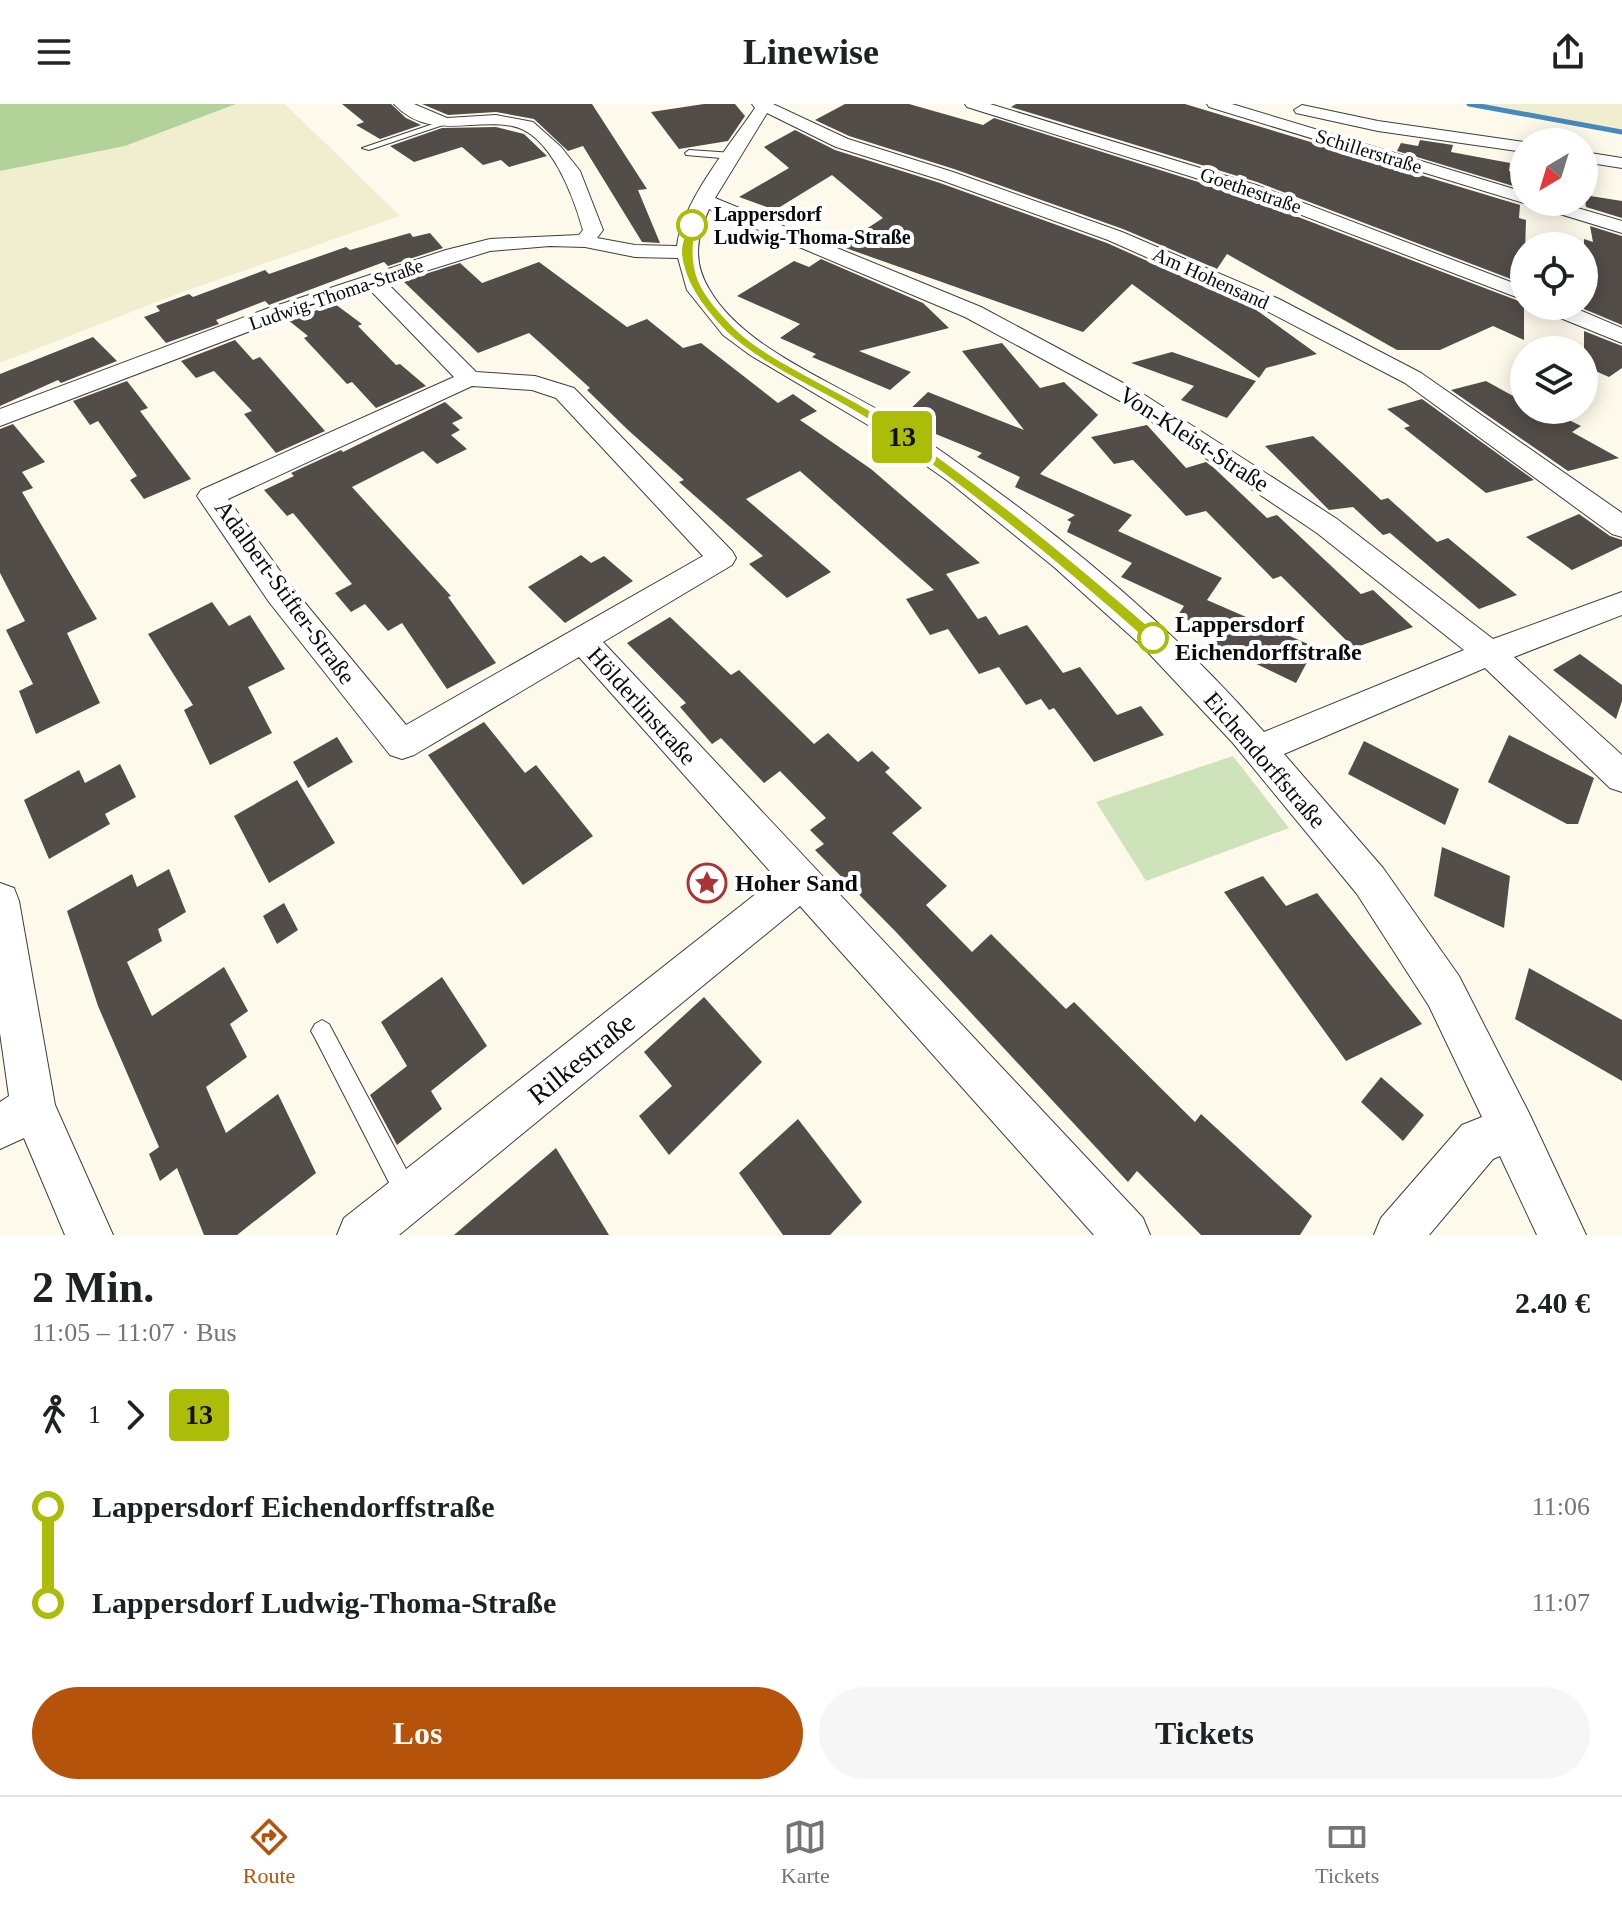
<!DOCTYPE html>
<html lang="de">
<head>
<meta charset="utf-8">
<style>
  :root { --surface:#fff; --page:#f6f6f6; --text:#202124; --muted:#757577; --line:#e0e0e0; --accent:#b45309 }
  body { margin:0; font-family:Georgia,serif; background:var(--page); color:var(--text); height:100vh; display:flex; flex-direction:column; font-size:30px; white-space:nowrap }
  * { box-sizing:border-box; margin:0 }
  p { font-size:26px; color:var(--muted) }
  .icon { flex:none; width:44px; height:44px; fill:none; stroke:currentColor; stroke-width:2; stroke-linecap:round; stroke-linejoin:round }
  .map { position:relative; height:1131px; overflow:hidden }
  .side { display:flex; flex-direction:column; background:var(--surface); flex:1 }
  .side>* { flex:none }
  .badge { padding:0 16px; border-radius:6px; font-size:28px; line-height:52px }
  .needle { width:52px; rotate:218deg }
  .fabs { position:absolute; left:1510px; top:24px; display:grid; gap:16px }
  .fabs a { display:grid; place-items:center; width:88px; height:88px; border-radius:50%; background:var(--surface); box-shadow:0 4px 20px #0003; font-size:40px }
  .map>.badge { position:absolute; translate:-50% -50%; box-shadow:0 0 0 4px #fff }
  .legs { display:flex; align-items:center; gap:12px; height:88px; padding:0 32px; font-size:26px }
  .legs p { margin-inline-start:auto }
  .summary { display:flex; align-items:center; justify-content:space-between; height:136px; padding:0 32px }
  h1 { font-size:44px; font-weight:800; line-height:60px }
  .cta { display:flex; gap:16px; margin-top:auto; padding:16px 32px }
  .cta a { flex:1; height:92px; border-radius:48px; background:var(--accent); color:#fff; font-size:32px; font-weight:800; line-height:92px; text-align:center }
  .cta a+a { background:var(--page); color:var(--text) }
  ul { padding:0 32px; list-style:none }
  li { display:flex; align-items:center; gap:28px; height:96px; font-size:30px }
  li i { display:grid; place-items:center; width:12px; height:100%; margin:0 10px; background:currentColor }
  li i::after { content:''; width:20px; height:20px; margin:-10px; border:6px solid; border-radius:50%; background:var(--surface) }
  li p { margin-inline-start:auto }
  li:first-child i { background:linear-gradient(#0000 50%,currentColor 0) }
  li:last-child i { background:linear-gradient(currentColor 50%,#0000 0) }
  header { display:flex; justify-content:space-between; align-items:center; height:104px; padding:0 32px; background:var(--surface); font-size:36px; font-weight:800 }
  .menu { display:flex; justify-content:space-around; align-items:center; height:112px; border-top:2px solid var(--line); background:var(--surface); font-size:22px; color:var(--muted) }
  .menu a { display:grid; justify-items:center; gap:4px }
  .menu .current { color:var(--accent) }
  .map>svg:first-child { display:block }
</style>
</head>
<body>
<header><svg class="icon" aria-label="menu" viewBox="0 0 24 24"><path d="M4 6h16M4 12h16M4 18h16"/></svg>Linewise<svg class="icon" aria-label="share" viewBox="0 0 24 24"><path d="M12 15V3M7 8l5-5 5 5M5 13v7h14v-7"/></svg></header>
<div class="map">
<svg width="1622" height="1131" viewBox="0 0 1622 1131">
  <rect width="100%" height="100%" fill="#fdfaeb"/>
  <g fill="#f0eece">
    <path d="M 236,0 L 285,0 L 400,112 L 180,189 L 0,259 L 0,67 L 125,42 Z"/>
    <path d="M 1479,0 L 1622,0 L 1622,26 L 1572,18 Z"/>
  </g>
  <path fill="#cee3b9" d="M 1233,652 L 1289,724 L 1146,777 L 1096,698 Z"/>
  <path fill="#b2d29a" d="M 0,0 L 236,0 L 125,42 L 0,67 Z"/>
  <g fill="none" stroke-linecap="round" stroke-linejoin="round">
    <path stroke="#458abe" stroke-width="5" d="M 1469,0 L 1622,28"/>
  </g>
  <g fill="#524d49">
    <path d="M 342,0 L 391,0 L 406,14 L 421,21 L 380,35 L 356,21 L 364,18 Z"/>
    <path d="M 422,0 L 592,0 L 647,85 L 638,86 L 660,139 L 642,138 L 583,42 L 568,47 L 534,15 L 496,8 L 448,11 Z"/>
    <path d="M 704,0 L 735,0 L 745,12 L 728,37 L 679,45 L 651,8 Z"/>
    <path d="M 845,0 L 909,0 L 983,21 L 994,14 L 1243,92 L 1524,199 L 1524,236 L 1493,222 L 1440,246 L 1397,246 L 1227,150 L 1217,165 L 1123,125 L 954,65 L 849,32 L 815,16 Z"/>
    <path d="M 1016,0 L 1185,0 L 1520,101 L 1519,114 L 1526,116 L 1524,180 L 1257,78 L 1011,3 Z"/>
    <path d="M 496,23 L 524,30 L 547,52 L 509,63 L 501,56 L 483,61 L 462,43 L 414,58 L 390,42 L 442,24 Z"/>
    <path d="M 795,26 L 835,46 L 940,79 L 1107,139 L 1255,205 L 1317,250 L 1266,264 L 1259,274 L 1132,180 L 1083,228 L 840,142 L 883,114 L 832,71 L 775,106 L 739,93 L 789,64 L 764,43 Z"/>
    <path d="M 1420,36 L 1453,41 L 1451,48 L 1510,59 L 1509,67 L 1524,70 L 1523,85 L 1397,47 L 1401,39 L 1418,42 Z"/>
    <path d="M 1584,91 L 1622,97 L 1622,114 L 1586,103 Z"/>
    <path d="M 1590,122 L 1622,132 L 1622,221 L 1584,205 L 1584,135 L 1593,138 Z"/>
    <path d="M 410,129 L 413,133 L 430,129 L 443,144 L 388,162 L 384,158 L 269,201 L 265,197 L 216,216 L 219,220 L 166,239 L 144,213 L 160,207 L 156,202 L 189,190 L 193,193 L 265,166 L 269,170 L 346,143 L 350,146 Z"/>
    <path d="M 821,155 L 923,199 L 949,224 L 859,247 L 911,268 L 890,286 L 812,253 L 816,250 L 780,234 L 800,220 L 737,192 L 794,157 L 809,163 Z"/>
    <path d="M 539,158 L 627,223 L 647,215 L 683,244 L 701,239 L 778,299 L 793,290 L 817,307 L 800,316 L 871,365 L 980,459 L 946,470 L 978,515 L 986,512 L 999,531 L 1027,521 L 1063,569 L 1080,563 L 1117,611 L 1141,602 L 1164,631 L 1094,658 L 1054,604 L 1049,606 L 1041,595 L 1026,601 L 999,563 L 979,570 L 948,525 L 930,531 L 906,495 L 934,486 L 800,367 L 746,395 L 831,468 L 787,494 L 749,460 L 763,452 L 679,378 L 684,376 L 628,326 L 587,286 L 590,284 L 529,229 L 478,249 L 403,177 L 460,159 L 482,179 Z"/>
    <path d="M 335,200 L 362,220 L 358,222 L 396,261 L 400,260 L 426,282 L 376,304 L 352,278 L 347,280 L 304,234 L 308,232 L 288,216 Z"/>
    <path d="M 1584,227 L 1622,242 L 1622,264 L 1609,273 L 1584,262 Z"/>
    <path d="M 93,233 L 117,257 L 61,279 L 58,276 L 0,302 L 0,270 Z"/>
    <path d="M 235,236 L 253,256 L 260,253 L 325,327 L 276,349 L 244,310 L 252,307 L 214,267 L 196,274 L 181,257 Z"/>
    <path d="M 1002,239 L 1040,284 L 1064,278 L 1098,311 L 1040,370 L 1132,411 L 1118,427 L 1222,474 L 1207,496 L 1315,543 L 1296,579 L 1238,551 L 1234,559 L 1209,547 L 1218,531 L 1178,511 L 1184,502 L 1121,473 L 1132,459 L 1067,428 L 1071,418 L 1067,416 L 1075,411 L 1015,383 L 1020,373 L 977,353 L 982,349 L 926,326 L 930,322 L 904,311 L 928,288 L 1024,326 L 962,247 Z"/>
    <path d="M 1172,248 L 1256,277 L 1227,314 L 1181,296 L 1194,282 L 1131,259 Z"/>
    <path d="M 127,277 L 148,304 L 140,307 L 191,375 L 144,395 L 130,376 L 137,372 L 98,317 L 90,321 L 73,297 Z"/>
    <path d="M 1486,277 L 1524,298 L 1524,306 L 1549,306 L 1581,322 L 1572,328 L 1619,354 L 1568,367 L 1451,286 Z"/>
    <path d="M 1422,295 L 1534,376 L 1486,389 L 1404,324 L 1410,322 L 1387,305 Z"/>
    <path d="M 445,298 L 463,314 L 452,319 L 460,326 L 451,331 L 467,345 L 437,360 L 423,347 L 352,383 L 451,492 L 448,493 L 496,559 L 447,585 L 402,519 L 388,527 L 365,500 L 351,508 L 335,489 L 352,480 L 293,409 L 287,412 L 264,386 L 294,372 L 291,369 L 341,346 L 343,348 Z"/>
    <path d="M 13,320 L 45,358 L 22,368 L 33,384 L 22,388 L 97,515 L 67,529 L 100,599 L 36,630 L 19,587 L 33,580 L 6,526 L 25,517 L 0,469 L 0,325 Z"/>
    <path d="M 1147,321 L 1186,364 L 1206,358 L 1214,364 L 1267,414 L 1277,411 L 1361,490 L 1373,486 L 1413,523 L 1354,544 L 1281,472 L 1273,475 L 1206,407 L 1186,412 L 1133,356 L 1114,360 L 1091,333 Z"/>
    <path d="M 1313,332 L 1381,396 L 1388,394 L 1437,438 L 1448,434 L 1517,491 L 1479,505 L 1390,429 L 1383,431 L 1353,403 L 1329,406 L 1265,342 Z"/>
    <path d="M 1579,410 L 1610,432 L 1622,436 L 1622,442 L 1572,466 L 1526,433 Z"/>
    <path d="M 581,451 L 591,459 L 604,452 L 633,477 L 565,519 L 528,483 Z"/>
    <path d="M 212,498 L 229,522 L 250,511 L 285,565 L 248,583 L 272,629 L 210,661 L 184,606 L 193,601 L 148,530 Z"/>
    <path d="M 670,513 L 731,571 L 739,566 L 814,640 L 828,629 L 858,658 L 872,647 L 890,664 L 885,668 L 922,704 L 892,729 L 947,782 L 926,801 L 972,848 L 991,830 L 1066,905 L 1074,898 L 1195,1018 L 1201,1010 L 1312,1112 L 1300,1131 L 1201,1131 L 1137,1067 L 1128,1078 L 896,828 L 815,746 L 824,740 L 810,726 L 826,714 L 780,667 L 764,679 L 721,634 L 712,640 L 680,603 L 686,599 L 627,539 Z"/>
    <path d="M 1580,550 L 1622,581 L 1622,597 L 1616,615 L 1553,566 Z"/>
    <path d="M 484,618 L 525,669 L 536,661 L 593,732 L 523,781 L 428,651 Z"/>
    <path d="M 1509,631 L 1594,674 L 1578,720 L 1567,720 L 1488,678 Z"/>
    <path d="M 337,633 L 353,658 L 308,684 L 293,658 Z"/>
    <path d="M 1364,637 L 1459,685 L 1445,721 L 1348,670 Z"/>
    <path d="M 120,660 L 136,693 L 105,710 L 110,720 L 49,755 L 24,696 L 79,666 L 85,679 Z"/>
    <path d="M 297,676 L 335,739 L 269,779 L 234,712 Z"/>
    <path d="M 1442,743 L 1510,772 L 1504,824 L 1434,792 Z"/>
    <path d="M 169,765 L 186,808 L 158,825 L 162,837 L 127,858 L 152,912 L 224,863 L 248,907 L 230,920 L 247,953 L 206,983 L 226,1029 L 278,990 L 316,1069 L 237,1131 L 204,1131 L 177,1064 L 160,1077 L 149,1050 L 159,1043 L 98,902 L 67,807 L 132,770 L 137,783 Z"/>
    <path d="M 1263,772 L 1286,802 L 1317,789 L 1422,920 L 1346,957 L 1224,788 Z"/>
    <path d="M 284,799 L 298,826 L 277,840 L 263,812 Z"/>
    <path d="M 1529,864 L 1622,916 L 1622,977 L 1515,915 Z"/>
    <path d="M 442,873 L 487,942 L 431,987 L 442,1005 L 397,1041 L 370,991 L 407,962 L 381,918 Z"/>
    <path d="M 704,893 L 762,958 L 669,1051 L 639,1012 L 672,982 L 644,948 Z"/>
    <path d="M 1381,973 L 1424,1011 L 1403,1037 L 1361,998 Z"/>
    <path d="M 798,1015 L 862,1098 L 830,1131 L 783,1131 L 739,1069 Z"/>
    <path d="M 556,1044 L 609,1131 L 454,1131 Z"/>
  </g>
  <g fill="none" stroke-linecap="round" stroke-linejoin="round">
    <defs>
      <g id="lane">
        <path d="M 439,18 L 446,20 L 369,46 L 362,44 Z"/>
        <path d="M 689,46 L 733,49 L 737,52 L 733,55 L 686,51 L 685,49 Z"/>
        <path d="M 322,916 L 329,920 L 415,1082 L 419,1090 L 415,1098 L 407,1102 L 399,1098 L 315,934 L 311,927 L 315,920 Z"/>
      </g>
      <g id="street">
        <path d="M 394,0 L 414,0 L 447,14 L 496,11 L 533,18 L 561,43 L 580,67 L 603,126 L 597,134 L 635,141 L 677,142 C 682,98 730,41 755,4 L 752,0 L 773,0 L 848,35 L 953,68 L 1122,128 L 1279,195 L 1421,269 L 1622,409 L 1622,433 L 1612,430 L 1405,279 L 1263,205 L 1108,136 L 941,76 L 836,43 L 767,9 L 715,94 L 981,203 L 1140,288 L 1337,415 L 1493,535 L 1622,488 L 1622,511 L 1514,553 L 1622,651 L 1622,688 L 1610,684 L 1485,564 L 1284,650 L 1383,764 L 1459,872 L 1529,1009 L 1586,1131 L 1537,1131 L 1500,1052 L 1493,1055 L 1429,1131 L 1374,1131 L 1381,1114 L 1462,1021 L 1482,1013 L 1429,902 L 1357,790 L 1232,638 L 1143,543 L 1054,463 L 948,377 L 868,321 L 750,251 L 723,231 L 687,186 L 678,154 L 635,153 L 585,143 L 550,142 L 490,147 L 387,179 L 476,268 L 535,272 L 574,284 L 732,447 L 736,454 L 732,461 L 603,538 L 1143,1114 L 1150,1131 L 1094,1131 L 800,802 L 399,1131 L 337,1131 L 344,1114 L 776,774 L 579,553 L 414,651 L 402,655 L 390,651 L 269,498 L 197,392 L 201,386 L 454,273 L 369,185 L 282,215 L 0,322 L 0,305 L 266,205 L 446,146 L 490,135 L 579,131 L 583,126 C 574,94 551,29 512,22 C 471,14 429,37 394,0 ZM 709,105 L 965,213 L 1122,298 L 1317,429 L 1464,546 L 1264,628 C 1178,529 1072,440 965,364 C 939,345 912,327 885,310 C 829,276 742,243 709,185 C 692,157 697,132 709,105 ZM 472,282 L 532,286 L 556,294 L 703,452 L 406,621 L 291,482 L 228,395 Z"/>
        <path d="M 965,0 L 990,0 L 1256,81 L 1524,183 L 1524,196 L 1244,89 L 967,3 Z"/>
        <path d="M 1207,0 L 1232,0 L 1524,88 L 1524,98 L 1557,98 L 1622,117 L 1622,129 L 1209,3 Z"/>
        <path d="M 1302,1 L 1378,17 L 1524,38 L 1524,48 L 1378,27 L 1296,9 L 1294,6 Z"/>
        <path d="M 1584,48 L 1622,54 L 1622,64 L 1584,58 Z"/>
        <path d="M 1540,202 L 1570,202 L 1622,224 L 1622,239 L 1543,207 Z"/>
        <path d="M 0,779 L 14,784 L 19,797 L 55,1001 L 113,1131 L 65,1131 L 24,1034 L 0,1045 L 0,998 L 9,992 L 0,929 Z"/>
      </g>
    </defs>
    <use href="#lane" stroke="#3e3e3e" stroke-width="2"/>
    <use href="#street" stroke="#3e3e3e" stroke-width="2"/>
    <use href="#lane" fill="#fff" fill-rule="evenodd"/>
    <use href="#street" fill="#fff" fill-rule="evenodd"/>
  </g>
  <path fill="#abbd09" stroke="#fff" stroke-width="2" d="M 692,118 L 697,121 C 686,167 701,190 734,223 C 769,258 841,286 884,315 C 981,380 1070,454 1158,530 L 1158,538 L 1148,538 C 1061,461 972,387 876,321 C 831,290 765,265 726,228 C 706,208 684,180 681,150 C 680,141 685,130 687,121 Z"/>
  <defs>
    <symbol id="sight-ring" viewBox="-11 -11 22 22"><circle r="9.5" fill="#fff" stroke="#ab3335" stroke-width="1.5"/><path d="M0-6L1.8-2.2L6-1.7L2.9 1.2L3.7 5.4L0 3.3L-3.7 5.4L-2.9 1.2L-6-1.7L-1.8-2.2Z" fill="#ab3335"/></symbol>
  </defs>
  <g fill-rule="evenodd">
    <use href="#sight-ring" x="685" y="757" width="44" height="44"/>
  </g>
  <g fill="#fff" stroke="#abbd09" stroke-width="4">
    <circle cx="692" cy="121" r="14"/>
    <circle cx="1153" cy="534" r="14"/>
  </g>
  <g text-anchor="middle" stroke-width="8" stroke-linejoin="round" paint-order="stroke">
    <g font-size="20" fill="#0b0b0b" stroke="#fff">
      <text transform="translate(1369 47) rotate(17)" y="7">Schillerstraße</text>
      <text transform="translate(1251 86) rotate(19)" y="7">Goethestraße</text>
      <text transform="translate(1211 174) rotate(24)" y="7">Am Hohensand</text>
      <text transform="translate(336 190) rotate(-19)" y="7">Ludwig-Thoma-Straße</text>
    </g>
    <g font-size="20" font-weight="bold" fill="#0b0b0b" stroke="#fff" text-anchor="start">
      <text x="714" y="117">Lappersdorf<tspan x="714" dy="23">Ludwig-Thoma-Straße</tspan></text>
    </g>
    <g font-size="24" fill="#0b0b0b" stroke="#fff">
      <text transform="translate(1194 335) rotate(33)" y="8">Von-Kleist-Straße</text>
      <text transform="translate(285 488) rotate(54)" y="8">Adalbert-Stifter-Straße</text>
      <text transform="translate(642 602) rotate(48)" y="8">Hölderlinstraße</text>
      <text transform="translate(1265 656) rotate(49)" y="8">Eichendorffstraße</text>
    </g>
    <g font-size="24" font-weight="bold" fill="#0b0b0b" stroke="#fff" text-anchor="start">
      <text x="1175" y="528">Lappersdorf<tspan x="1175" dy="28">Eichendorffstraße</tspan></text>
    </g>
    <g font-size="24" font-weight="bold" fill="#0b0b0b" stroke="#fff" text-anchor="start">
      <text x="735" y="787">Hoher Sand</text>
    </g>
    <g font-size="28" fill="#0b0b0b" stroke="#fff">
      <text transform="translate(581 954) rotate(-39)" y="10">Rilkestraße</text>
    </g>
  </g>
</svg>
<div class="fabs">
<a><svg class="needle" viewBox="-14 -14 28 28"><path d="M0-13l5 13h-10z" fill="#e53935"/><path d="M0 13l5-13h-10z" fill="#757577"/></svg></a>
<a><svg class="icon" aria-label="locate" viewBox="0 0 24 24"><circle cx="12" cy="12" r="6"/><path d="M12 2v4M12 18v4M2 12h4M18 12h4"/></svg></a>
<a><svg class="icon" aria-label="layers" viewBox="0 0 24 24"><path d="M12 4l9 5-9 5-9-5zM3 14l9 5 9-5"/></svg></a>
</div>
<b class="badge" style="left:902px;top:333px;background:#abbd09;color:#111">13</b>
</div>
<section class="side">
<div class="summary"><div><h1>2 Min.</h1><p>11:05 – 11:07 · Bus</p></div><b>2.40 €</b></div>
<div class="legs"><svg class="icon" aria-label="walk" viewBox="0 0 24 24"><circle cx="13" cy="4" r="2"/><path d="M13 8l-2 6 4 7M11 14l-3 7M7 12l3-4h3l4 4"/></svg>1<svg class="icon" aria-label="forward" viewBox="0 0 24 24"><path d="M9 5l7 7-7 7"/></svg><b class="badge" style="background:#abbd09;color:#111">13</b></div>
<ul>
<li><i style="color:#abbd09"></i><b>Lappersdorf Eichendorffstraße</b><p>11:06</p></li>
<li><i style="color:#abbd09"></i><b>Lappersdorf Ludwig-Thoma-Straße</b><p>11:07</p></li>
</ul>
<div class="cta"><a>Los</a><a>Tickets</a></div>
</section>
<nav class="menu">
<a class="current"><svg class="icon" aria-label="directions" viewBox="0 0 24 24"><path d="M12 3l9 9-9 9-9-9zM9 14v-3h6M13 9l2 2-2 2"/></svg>Route</a>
<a><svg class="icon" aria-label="map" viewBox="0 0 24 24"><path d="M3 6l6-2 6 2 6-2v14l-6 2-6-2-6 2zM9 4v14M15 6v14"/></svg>Karte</a>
<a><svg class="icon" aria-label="tickets" viewBox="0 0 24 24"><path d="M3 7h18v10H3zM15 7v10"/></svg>Tickets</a>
</nav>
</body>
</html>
